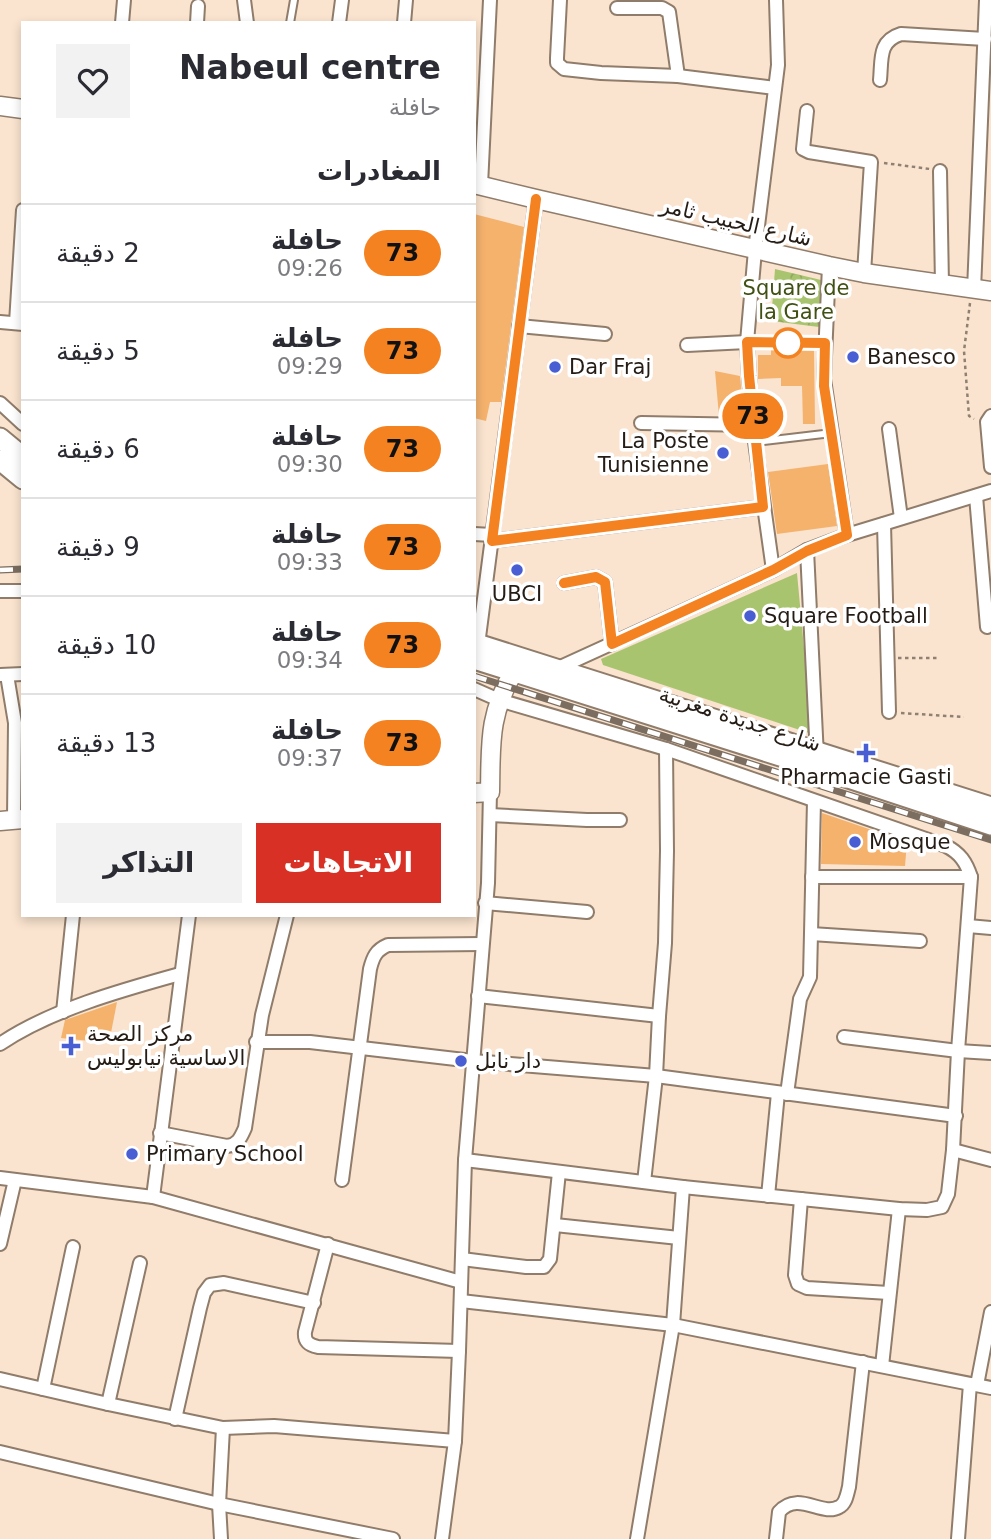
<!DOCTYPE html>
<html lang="ar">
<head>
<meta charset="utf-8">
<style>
  :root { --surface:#fff; --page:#f2f2f3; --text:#2b2b33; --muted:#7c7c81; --line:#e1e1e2; --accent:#d93025 }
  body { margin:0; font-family:"DejaVu Sans","Noto Sans Arabic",sans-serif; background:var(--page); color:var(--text); direction:rtl; height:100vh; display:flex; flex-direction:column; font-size:26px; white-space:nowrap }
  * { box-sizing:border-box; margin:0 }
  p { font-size:23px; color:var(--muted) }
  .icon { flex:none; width:38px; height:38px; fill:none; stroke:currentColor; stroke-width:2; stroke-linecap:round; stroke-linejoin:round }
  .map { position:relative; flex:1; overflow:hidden; direction:ltr }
  .panel { position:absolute; left:21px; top:21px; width:455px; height:896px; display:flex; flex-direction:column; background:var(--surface); border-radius:0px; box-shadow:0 4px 10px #0003; direction:rtl }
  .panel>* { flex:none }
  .badge { padding:0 14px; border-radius:23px; font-size:24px; line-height:46px }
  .map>.badge { position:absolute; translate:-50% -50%; box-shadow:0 0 0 4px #fff }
  h2 { padding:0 35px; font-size:26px; line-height:63px }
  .round { display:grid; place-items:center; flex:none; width:74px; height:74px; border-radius:0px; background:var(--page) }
  .headline { display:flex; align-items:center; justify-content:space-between; height:119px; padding:0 35px }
  h1 { font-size:33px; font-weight:700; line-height:52px }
  .button { display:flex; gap:14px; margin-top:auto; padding:14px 35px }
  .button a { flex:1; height:80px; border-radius:0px; background:var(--accent); color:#fff; font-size:28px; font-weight:700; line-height:80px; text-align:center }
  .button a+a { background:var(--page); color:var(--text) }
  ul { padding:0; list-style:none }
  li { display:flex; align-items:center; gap:21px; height:98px; padding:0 35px; border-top:2px solid var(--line) }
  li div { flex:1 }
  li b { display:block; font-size:26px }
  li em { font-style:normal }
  li .badge { min-width:77px; font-weight:700; text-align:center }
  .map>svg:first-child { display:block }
</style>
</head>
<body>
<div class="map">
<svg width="991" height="1539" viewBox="0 0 991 1539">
  <defs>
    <pattern id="park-crowns" width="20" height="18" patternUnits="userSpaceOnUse" patternTransform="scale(1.75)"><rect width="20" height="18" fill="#a9c46f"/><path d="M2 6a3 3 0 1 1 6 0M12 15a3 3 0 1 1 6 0" fill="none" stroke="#91a85f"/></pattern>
  </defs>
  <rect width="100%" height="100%" fill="#fae4cf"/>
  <path fill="url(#park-crowns)" d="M 775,269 L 821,280 L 819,327 L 771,321 Z"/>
  <path fill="#a9c46f" d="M 797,573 L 812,734 L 603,665 L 601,659 Z"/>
  <g fill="#f4b26d">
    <path d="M 474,214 L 524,227 L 501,402 L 490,402 L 486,421 L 474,418 Z"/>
    <path d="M 771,349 L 814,349 L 815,424 L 803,424 L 802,386 L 781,386 L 781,378 L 758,379 L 758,355 L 771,355 Z"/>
    <path d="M 715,371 L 740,376 L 744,416 L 719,416 Z"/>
    <path d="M 828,464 L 837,526 L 777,534 L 768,472 Z"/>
    <path d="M 822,813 L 907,842 L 905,866 L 821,864 Z"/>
    <path d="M 117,1002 L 109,1043 L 61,1038 L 65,1020 Z"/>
  </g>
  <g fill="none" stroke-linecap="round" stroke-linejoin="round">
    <defs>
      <g id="lane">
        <path d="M 290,23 L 294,0"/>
        <path d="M 747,342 L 825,343"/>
        <path d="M 755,442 L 832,433"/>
      </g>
      <g id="street">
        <path d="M 244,0 L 247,23"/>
        <path d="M 560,0 L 557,58 L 557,63 L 564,69 L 601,73 L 678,76 L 775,88"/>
        <path d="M 617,8 L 662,8 L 669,12 L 678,76"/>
        <path d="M 122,23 L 124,0"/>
        <path d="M 197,23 L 198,6"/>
        <path d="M 339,23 L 342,0"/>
        <path d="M 404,23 L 406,0"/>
        <path d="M 880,80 C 882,60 878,41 901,34 L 985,39"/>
        <path d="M 807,111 L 803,149 L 809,152 L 871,162 L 864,273"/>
        <path d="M 940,171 L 942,285"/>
        <path d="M 481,185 L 490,0"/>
        <path d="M 829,266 L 824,379 L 847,535"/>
        <path d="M 974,290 L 986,0"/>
        <path d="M 0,322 L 23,324"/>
        <path d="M 16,323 L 23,210"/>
        <path d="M 519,326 L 605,334"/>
        <path d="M 687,345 L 747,342"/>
        <path d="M 0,403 L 23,424"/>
        <path d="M 991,416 L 987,422 L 991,467"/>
        <path d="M 641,423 L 754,425"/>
        <path d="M 889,429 L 901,518"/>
        <path d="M 976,496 L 987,627"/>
        <path d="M 884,524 L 889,712"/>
        <path d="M 474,534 L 492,535"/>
        <path d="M 492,541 L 763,507"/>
        <path d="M 807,550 L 817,757"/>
        <path d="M 773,570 L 755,442 L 749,376 L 747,342 L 755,250 L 778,65 L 776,0"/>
        <path d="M 564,583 L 596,577 L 605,582 L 612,644"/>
        <path d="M 0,591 L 23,591"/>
        <path d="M 478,645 L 536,199"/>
        <path d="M 556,669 L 773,570 L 807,550 L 847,535 L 991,491"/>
        <path d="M 0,675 L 23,674"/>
        <path d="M 7,675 L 15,723 L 14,819"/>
        <path d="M 490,815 L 587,820 L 620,820"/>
        <path d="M 812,877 L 971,877"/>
        <path d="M 485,903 L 587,912"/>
        <path d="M 968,926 L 991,928"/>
        <path d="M 811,934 L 920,941"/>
        <path d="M 478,996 L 659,1016"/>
        <path d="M 63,1012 L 73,915"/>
        <path d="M 844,1037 L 958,1051 L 991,1053"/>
        <path d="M 256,1042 L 310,1042 L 473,1061 L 656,1076 L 956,1116"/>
        <path d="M 0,1044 C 50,1010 122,990 180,974"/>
        <path d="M 787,1094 L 800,999 L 810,977 L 814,801"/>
        <path d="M 160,1133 L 227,1146 C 238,1145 241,1137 245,1128 L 262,1015 L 287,915"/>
        <path d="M 953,1150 L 991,1160"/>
        <path d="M 465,1160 L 683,1187 L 899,1209 L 927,1210 L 942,1207 L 948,1194 L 953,1150 L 958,1051 L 971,877 C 966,862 960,853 946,846 L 666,749 L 499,700 L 474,689"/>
        <path d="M 0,1178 L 153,1197 L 461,1282"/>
        <path d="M 342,1180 L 370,969 C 373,957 376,950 388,945 L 482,944"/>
        <path d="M 644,1182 L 656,1076 L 659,1016 L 665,943 L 667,851 L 666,749"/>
        <path d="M 768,1196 L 778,1093"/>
        <path d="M 153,1197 L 189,915"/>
        <path d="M 801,1199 L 795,1275 L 798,1284 L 807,1288 L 889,1293"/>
        <path d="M 555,1225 L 679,1238"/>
        <path d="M 0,1244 L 15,1180"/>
        <path d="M 328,1244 L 305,1332 C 304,1342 309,1345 318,1347 L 459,1351"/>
        <path d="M 462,1259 L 526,1267 L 544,1267 L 550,1259 L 559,1172"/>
        <path d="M 461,1301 L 673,1325 L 991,1388"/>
        <path d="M 882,1366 L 899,1209"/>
        <path d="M 0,1379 L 108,1404 L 223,1428 L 274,1426 L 455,1441"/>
        <path d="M 977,1385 L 991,1312"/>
        <path d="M 43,1389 L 73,1247"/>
        <path d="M 108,1404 L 140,1263"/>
        <path d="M 175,1419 L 200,1308 L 204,1293 L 210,1285 L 224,1283 L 314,1303"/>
        <path d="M 0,1452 L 219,1504 L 393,1539"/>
        <path d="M 221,1539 L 219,1504 L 223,1428"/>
        <path d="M 442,1539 L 455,1441 L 459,1351 L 465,1160 L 488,883 L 490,792"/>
        <path d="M 637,1539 L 673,1325 L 683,1187"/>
        <path d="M 776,1539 L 779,1512 C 798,1490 822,1517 839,1507 C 846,1504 847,1494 849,1487 L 863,1362"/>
        <path d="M 958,1539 L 970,1384"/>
      </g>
      <g id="secondary">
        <path d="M 0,106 L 23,109"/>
        <path d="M 474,184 L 536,199 L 829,266 L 864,273 L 991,291"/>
        <path d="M 474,793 L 490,792 C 491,744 488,715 514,671"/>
        <path d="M 0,821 L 23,819"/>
      </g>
      <g id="primary">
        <path d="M 0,438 L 23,457"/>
        <path d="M 0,460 L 23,479"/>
        <path d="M 474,643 L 991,807"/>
        <path d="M 474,659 L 818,768 L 991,825"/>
      </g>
    </defs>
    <use href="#lane" stroke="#907c6a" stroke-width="10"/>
    <use href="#street" stroke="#907c6a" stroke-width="16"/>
    <use href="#secondary" stroke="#907c6a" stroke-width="21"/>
    <use href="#primary" stroke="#907c6a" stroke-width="23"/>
    <g stroke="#8f8072" stroke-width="2.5" stroke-dasharray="3.5 3.5" stroke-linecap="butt">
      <path d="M 884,163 L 930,169"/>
      <path d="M 970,303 L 964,351 L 969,416 L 974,419"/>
      <path d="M 898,658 L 940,658"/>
      <path d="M 901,713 L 964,717"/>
    </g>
    <use href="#lane" stroke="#fff" stroke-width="6"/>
    <use href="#street" stroke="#fff" stroke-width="12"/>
    <use href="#secondary" stroke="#fff" stroke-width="18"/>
    <use href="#primary" stroke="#fff" stroke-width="19"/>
    <defs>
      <g id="rail">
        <path d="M 0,570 L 23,569"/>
        <path d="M 474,676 L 991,840"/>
      </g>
    </defs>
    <use href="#rail" stroke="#7b6d60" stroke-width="7"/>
    <use href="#rail" stroke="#fff" stroke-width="4.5" stroke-dasharray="13" stroke-linecap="butt"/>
  </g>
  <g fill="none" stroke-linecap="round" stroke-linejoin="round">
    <defs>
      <path id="line" d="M 536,199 L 492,541 L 763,507 L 749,376 L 747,342 L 825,343 L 824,386 L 847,535 L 807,551 L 773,570 L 612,644 L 605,582 L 596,577 L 564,583"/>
    </defs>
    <use href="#line" stroke="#fff" stroke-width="16"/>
    <use href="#line" stroke="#f58220" stroke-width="10"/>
  </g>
  <circle fill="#fff" stroke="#f58220" stroke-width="3.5" cx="788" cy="343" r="14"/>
  <g fill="#495ed2" stroke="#fff" stroke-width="2.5">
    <circle cx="853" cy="357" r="7"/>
    <circle cx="555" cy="367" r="7"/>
    <circle cx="723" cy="453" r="7"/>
    <circle cx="517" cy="570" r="7"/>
    <circle cx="750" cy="616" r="7"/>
    <path d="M862.5 742.5h7v7h7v7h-7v7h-7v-7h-7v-7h7z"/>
    <circle cx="855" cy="842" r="7"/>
    <path d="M67.5 1035.5h7v7h7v7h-7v7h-7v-7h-7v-7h7z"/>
    <circle cx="461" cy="1061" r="7"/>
    <circle cx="132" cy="1154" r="7"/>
  </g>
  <g text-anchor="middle" stroke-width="7" stroke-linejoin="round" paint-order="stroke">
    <g font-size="21" fill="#241c15" stroke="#fff">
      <text transform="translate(736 222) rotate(13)" y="7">شارع الحبيب ثامر</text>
      <text transform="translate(740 719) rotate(18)" y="7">شارع جديدة مغربية</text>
    </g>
    <g font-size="21" fill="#405113" stroke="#fff">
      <text x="796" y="295">Square de<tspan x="796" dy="24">la Gare</tspan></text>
    </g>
    <g font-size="21" fill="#241c15" stroke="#fff" text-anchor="start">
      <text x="867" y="364">Banesco</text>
      <text x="569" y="374">Dar Fraj</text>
      <text x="709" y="448" text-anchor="end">La Poste<tspan x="709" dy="24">Tunisienne</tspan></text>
      <text x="517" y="601" text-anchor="middle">UBCI</text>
      <text x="764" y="623">Square Football</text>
      <text x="866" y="784" text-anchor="middle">Pharmacie Gasti</text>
      <text x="869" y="849">Mosque</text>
      <text x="87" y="1041">مركز الصحة<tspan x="87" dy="24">الاساسية نيابوليس</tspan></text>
      <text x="475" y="1068">دار نابل</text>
      <text x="146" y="1161">Primary School</text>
    </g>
  </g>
</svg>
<b class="badge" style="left:753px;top:416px;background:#f58220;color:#111">73</b>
<section class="panel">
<div class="headline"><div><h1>Nabeul centre</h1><p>حافلة</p></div><a class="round"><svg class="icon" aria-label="heart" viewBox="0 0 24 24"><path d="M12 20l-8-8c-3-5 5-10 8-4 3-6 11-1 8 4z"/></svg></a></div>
<h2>المغادرات</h2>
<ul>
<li><span class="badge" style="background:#f58220;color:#111">73</span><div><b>حافلة</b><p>09:26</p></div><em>2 دقيقة</em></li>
<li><span class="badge" style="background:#f58220;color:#111">73</span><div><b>حافلة</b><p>09:29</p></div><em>5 دقيقة</em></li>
<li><span class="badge" style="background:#f58220;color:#111">73</span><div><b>حافلة</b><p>09:30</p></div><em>6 دقيقة</em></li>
<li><span class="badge" style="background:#f58220;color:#111">73</span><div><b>حافلة</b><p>09:33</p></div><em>9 دقيقة</em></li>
<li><span class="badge" style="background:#f58220;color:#111">73</span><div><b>حافلة</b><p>09:34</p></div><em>10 دقيقة</em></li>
<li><span class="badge" style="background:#f58220;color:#111">73</span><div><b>حافلة</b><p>09:37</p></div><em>13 دقيقة</em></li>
</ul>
<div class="button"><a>الاتجاهات</a><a>التذاكر</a></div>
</section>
</div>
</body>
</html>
